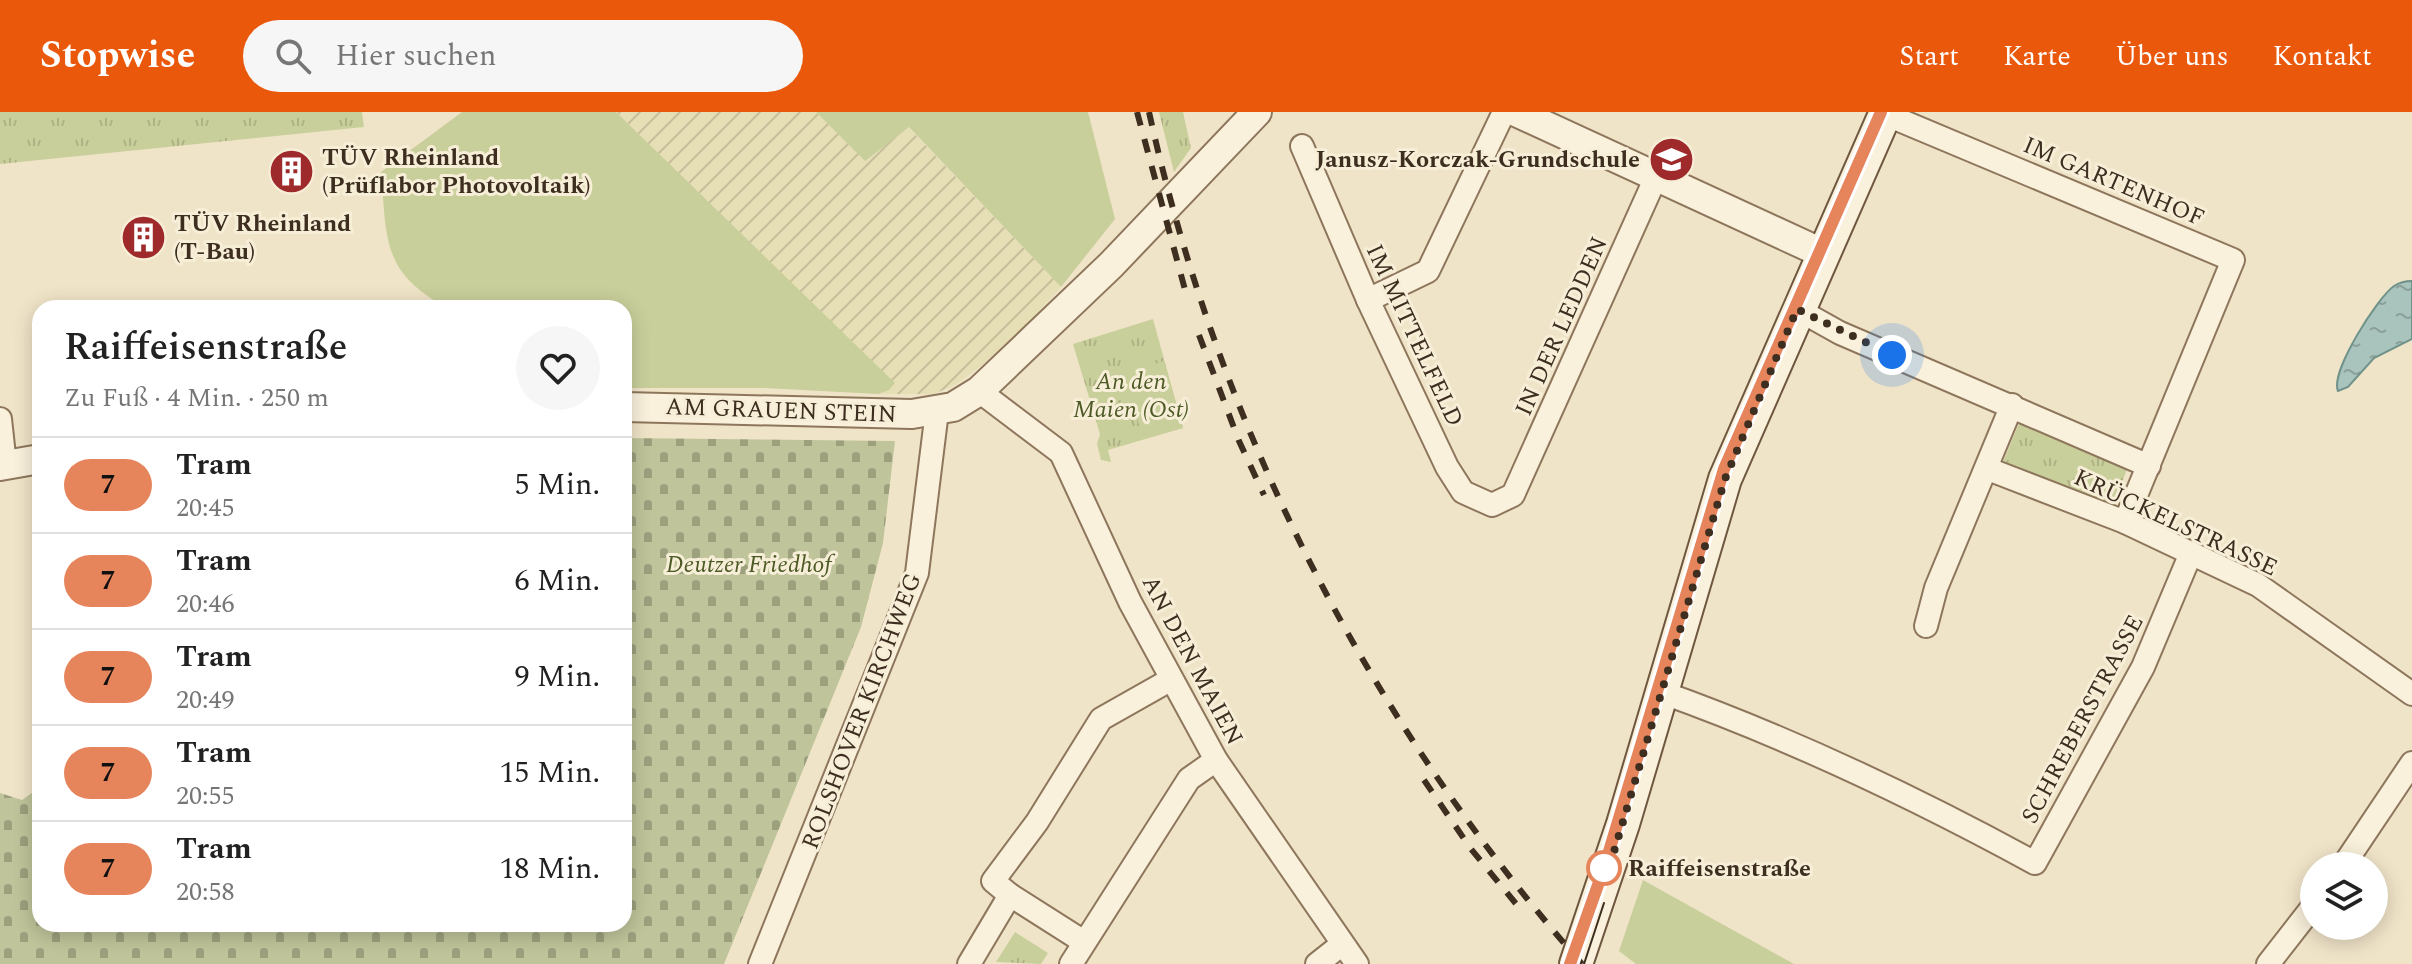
<!DOCTYPE html>
<html lang="de">
<head>
<meta charset="utf-8">
<style>
  :root { --surface:#fff; --page:#f6f6f6; --text:#222; --muted:#767676; --line:#e0e0e0; --accent:#ea580c }
  body { margin:0; font-family:Spectral,serif; background:var(--page); color:var(--text); height:100vh; display:flex; flex-direction:column; font-size:30px; white-space:nowrap }
  * { box-sizing:border-box; margin:0 }
  p { font-size:26px; color:var(--muted) }
  .icon { flex:none; width:44px; height:44px; fill:none; stroke:currentColor; stroke-width:2; stroke-linecap:round; stroke-linejoin:round }
  .map { position:relative; flex:1; overflow:hidden }
  .details { position:absolute; left:32px; top:188px; width:600px; height:632px; display:flex; flex-direction:column; background:var(--surface); border-radius:24px; box-shadow:0 4px 20px #0003 }
  .details>* { flex:none }
  .badge { padding:0 16px; border-radius:26px; font-size:28px; line-height:52px }
  .fabs { position:absolute; left:2300px; top:740px; display:grid; gap:16px }
  .fabs a { display:grid; place-items:center; width:88px; height:88px; border-radius:50%; background:var(--surface); box-shadow:0 4px 20px #0003; font-size:40px }
  .you { position:absolute; width:40px; height:40px; margin:-20px; border:6px solid #fff; border-radius:50%; background:#1a73e8; box-shadow:0 0 0 12px #1a73e833 }
  .map>.badge { position:absolute; translate:-50% -50%; box-shadow:0 0 0 4px #fff }
  .round { display:grid; place-items:center; flex:none; width:84px; height:84px; border-radius:42px; background:var(--page) }
  .overview { display:flex; align-items:center; justify-content:space-between; height:136px; padding:0 32px }
  h1 { font-size:38px; font-weight:600; line-height:60px }
  ul { padding:0; list-style:none }
  li { display:flex; align-items:center; gap:24px; height:96px; padding:0 32px; border-top:2px solid var(--line) }
  li div { flex:1 }
  li b { display:block; font-size:30px }
  li em { font-style:normal }
  li .badge { min-width:88px; font-weight:700; text-align:center }
  header { display:flex; align-items:center; gap:48px; box-sizing:border-box; height:112px; padding:0 40px; background:var(--accent); color:#fff }
  header strong { font-size:38px }
  nav { display:flex; gap:44px; margin-inline-start:auto; font-size:28px }
  .search { width:560px; height:72px; background:var(--page); display:flex; align-items:center; gap:20px; box-sizing:border-box; padding:0 28px; border-radius:44px; color:var(--muted); font-size:30px }
  .map>svg:first-child { display:block }
</style>
</head>
<body>
<header>
<strong>Stopwise</strong>
<div class="search"><svg class="icon" aria-label="search" viewBox="0 0 24 24"><circle cx="10" cy="10" r="6"/><path d="M15 15l6 6"/></svg>Hier suchen</div>
<nav><a>Start</a><a>Karte</a><a>Über uns</a><a>Kontakt</a></nav>
</header>
<div class="map">
<svg width="2412" height="852" viewBox="0 0 2412 852">
  <defs>
    <pattern id="farmland-furrows" width="10" height="10" patternUnits="userSpaceOnUse" patternTransform="scale(2)"><rect width="10" height="10" fill="#e6deb5"/><path d="M-1 1l2-2M0 10L10 0M9 11l2-2" fill="none" stroke="#c6bf9b"/></pattern>
    <pattern id="grass-tufts" width="24" height="20" patternUnits="userSpaceOnUse" patternTransform="scale(2)"><rect width="24" height="20" fill="#c9cf9b"/><path d="M3 7l-1-3M5 7V3M7 7l1-3M15 17l-1-3M17 17v-4M19 17l1-3" fill="none" stroke="#aeb285"/></pattern>
    <pattern id="cemetery-stones" width="16" height="16" patternUnits="userSpaceOnUse" patternTransform="scale(2)"><rect width="16" height="16" fill="#bfc49a"/><path d="M2 7V4a2 2 0 0 1 4 0v3zM10 15v-3a2 2 0 0 1 4 0v3z" fill="#9ca07d"/></pattern>
    <pattern id="water-ripples" width="26" height="14" patternUnits="userSpaceOnUse" patternTransform="scale(2)"><rect width="26" height="14" fill="#a9c4bc"/><path d="M2 4q2-2 4 0t4 0M15 11q2-2 4 0t4 0" fill="none" stroke="#8ba098"/></pattern>
  </defs>
  <rect width="100%" height="100%" fill="#f0e4c8"/>
  <path fill="url(#farmland-furrows)" d="M 616,0 L 816,0 L 865,48 L 908,15 L 1061,175 L 1006,235 L 954,274 L 933,282 L 878,282 L 889,278 L 894,271 Z"/>
  <g fill="url(#grass-tufts)">
    <path d="M 0,0 L 362,0 L 364,15 L 0,52 Z"/>
    <path d="M 1159,0 L 1183,0 L 1191,36 L 1174,60 Z"/>
    <path d="M 1153,207 L 1183,316 L 1108,338 L 1111,350 L 1101,348 L 1097,332 L 1100,322 L 1073,232 Z"/>
    <path d="M 2019,311 L 2128,355 L 2112,396 L 2003,350 Z"/>
    <path d="M 1015,820 L 1048,841 L 1041,852 L 996,850 Z"/>
  </g>
  <path fill="url(#cemetery-stones)" d="M 624,326 L 895,329 L 883,431 L 861,515 L 724,852 L 0,852 L 0,681 L 22,688 L 40,675 L 40,812 L 624,812 Z"/>
  <g fill="#c9cf9b">
    <path d="M 462,0 L 616,0 L 895,271 L 889,278 L 878,282 L 764,276 L 624,276 L 624,196 L 447,196 C 381,160 387,127 381,60 Z"/>
    <path d="M 816,0 L 1088,0 L 1115,107 L 1061,175 L 909,15 L 865,49 Z"/>
    <path d="M 1164,249 L 1183,316 L 1143,327 L 1124,261 Z"/>
    <path d="M 1643,768 L 1794,852 L 1636,852 L 1619,839 Z"/>
  </g>
  <path fill="url(#water-ripples)" stroke="#6f938a" stroke-width="2" d="M 2412,169 L 2412,227 L 2374,246 L 2348,275 L 2338,279 C 2330,260 2377,186 2394,174 C 2400,170 2406,169 2412,169 Z"/>
  <g fill="none" stroke-linecap="round" stroke-linejoin="round">
    <defs>
      <g id="minor">
        <path d="M 1885,2 L 2233,148 L 2125,410"/>
        <path d="M 1302,34 L 1368,188 L 1447,355 L 1463,380 L 1492,393 L 1513,383 L 1656,65"/>
        <path d="M 1368,188 L 1428,159 L 1504,0"/>
        <path d="M 1797,197 L 1840,221 L 2149,354"/>
        <path d="M 979,279 L 1061,341 L 1130,490 L 1216,648 L 1357,852"/>
        <path d="M 0,307 L 5,353"/>
        <path d="M 1988,357 L 2125,410 L 2258,473 L 2412,582"/>
        <path d="M 1926,514 L 1936,476 L 2012,293"/>
        <path d="M 1661,580 C 1790,626 1914,685 2035,751 L 2143,555 L 2191,441"/>
        <path d="M 2343,754 L 2412,651"/>
        <path d="M 1010,783 L 993,769 L 1037,710 L 1101,607 L 1170,568"/>
        <path d="M 760,852 L 917,461 L 937,299"/>
        <path d="M 969,852 L 1010,783 L 1084,830"/>
        <path d="M 1071,852 L 1189,667 L 1216,648"/>
        <path d="M 1317,852 L 1341,833"/>
        <path d="M 2268,852 L 2314,793"/>
      </g>
      <g id="tertiary">
        <path d="M 1516,0 L 1822,141"/>
        <path d="M 624,295 L 912,302 L 953,295 L 979,279 L 1111,153 L 1257,0"/>
        <path d="M 0,354 L 40,347"/>
      </g>
      <path id="secondary" d="M 1576,852 L 1623,712 L 1725,367 L 1886,0"/>
    </defs>
    <use href="#minor" stroke="#8d765c" stroke-width="26"/>
    <use href="#tertiary" stroke="#8d765c" stroke-width="32"/>
    <use href="#secondary" stroke="#6f573f" stroke-width="36"/>
    <use href="#minor" stroke="#faf1dc" stroke-width="22"/>
    <use href="#tertiary" stroke="#faf1dc" stroke-width="28"/>
    <use href="#secondary" stroke="#faf1dc" stroke-width="32"/>
    <g stroke="#3d2e20" stroke-width="2">
      <path d="M 1570,852 C 1628,697 1663,534 1717,378 C 1761,248 1826,125 1881,0"/>
      <path d="M 1584,852 L 1604,791"/>
    </g>
    <g stroke="#3d2e20" stroke-width="6" stroke-dasharray="14 14" stroke-linecap="butt">
      <path d="M 1137,0 L 1187,185"/>
      <path d="M 1149,0 C 1219,317 1368,608 1582,852"/>
      <path d="M 1199,223 L 1239,329 L 1264,383"/>
      <path d="M 1424,668 L 1471,737 L 1517,793"/>
    </g>
  </g>
  <g fill="none" stroke-linecap="round" stroke-linejoin="round">
    <defs>
      <path id="line" d="M 1570,852 L 1604,756 L 1724,357 L 1881,0"/>
    </defs>
    <use href="#line" stroke="#fff" stroke-width="18"/>
    <use href="#line" stroke="#e6855c" stroke-width="12"/>
    <path stroke="#3d2e20" stroke-width="8" stroke-dasharray="0 14.4" d="M 1604,756 L 1608,760 L 1725,367 L 1797,197 L 1892,243"/>
  </g>
  <defs>
    <symbol id="school-disc" viewBox="-11 -11 22 22"><circle r="9.5" fill="#9e2a2b" stroke="#f7eed8"/><path d="M0-5L7-2L0 1L-7-2ZM-4 1L0 2.5L4 1V4Q0 6-4 4Z" fill="#fff"/></symbol>
    <symbol id="building-disc" viewBox="-11 -11 22 22"><circle r="9.5" fill="#9e2a2b" stroke="#f7eed8"/><path d="M-4-6H4V6H1V3H-1V6H-4ZM-2.5-4.3h1.7v1.8h-1.7ZM.8-4.3h1.7v1.8H.8ZM-2.5-1h1.7V.8h-1.7ZM.8-1h1.7V.8H.8Z" fill="#fff"/></symbol>
  </defs>
  <g fill-rule="evenodd">
    <use href="#school-disc" x="1646" y="22" width="51" height="51"/>
    <use href="#building-disc" x="266" y="34" width="51" height="51"/>
    <use href="#building-disc" x="118" y="100" width="51" height="51"/>
  </g>
  <circle fill="#fff" stroke="#e6855c" stroke-width="4" cx="1604" cy="756" r="16"/>
  <g text-anchor="middle" stroke-width="6" stroke-linejoin="round" paint-order="stroke">
    <g font-size="24" font-weight="bold" fill="#3d2e20" stroke="#f7eed8" text-anchor="start">
      <text x="322" y="53">TÜV Rheinland<tspan x="322" dy="28">(Prüflabor Photovoltaik)</tspan></text>
      <text x="1640" y="55" text-anchor="end">Janusz-Korczak-Grundschule</text>
      <text x="174" y="119">TÜV Rheinland<tspan x="174" dy="28">(T-Bau)</tspan></text>
    </g>
    <g font-size="24" fill="#3d2e20" stroke="#f7eed8">
      <text transform="translate(2114 69) rotate(23)" y="8">IM GARTENHOF</text>
      <text transform="translate(1561 214) rotate(-66)" y="8">IN DER LEDDEN</text>
      <text transform="translate(1415 223) rotate(65)" y="8">IM MITTELFELD</text>
      <text transform="translate(781 298) rotate(2)" y="8">AM GRAUEN STEIN</text>
      <text transform="translate(2176 410) rotate(25)" y="8">KRÜCKELSTRASSE</text>
      <text transform="translate(1193 548) rotate(62)" y="8">AN DEN MAIEN</text>
      <text transform="translate(861 599) rotate(-69)" y="8">ROLSHOVER KIRCHWEG</text>
      <text transform="translate(2082 607) rotate(-62)" y="8">SCHREBERSTRASSE</text>
    </g>
    <g font-size="24" font-style="italic" fill="#4d5a26" stroke="#f7eed8">
      <text x="1131" y="277">An den<tspan x="1131" dy="28">Maien (Ost)</tspan></text>
      <text x="749" y="460">Deutzer Friedhof</text>
    </g>
    <g font-size="24" font-weight="bold" fill="#3d2e20" stroke="#f7eed8" text-anchor="start">
      <text x="1628" y="764">Raiffeisenstraße</text>
    </g>
  </g>
</svg>
<div class="fabs">
<a><svg class="icon" aria-label="layers" viewBox="0 0 24 24"><path d="M12 4l9 5-9 5-9-5zM3 14l9 5 9-5"/></svg></a>
</div>
<div class="you" style="left:1892px;top:243px"></div>
<section class="details">
<div class="overview"><div><h1>Raiffeisenstraße</h1><p>Zu Fuß · 4 Min. · 250 m</p></div><a class="round"><svg class="icon" aria-label="heart" viewBox="0 0 24 24"><path d="M12 20l-8-8c-3-5 5-10 8-4 3-6 11-1 8 4z"/></svg></a></div>
<ul>
<li><span class="badge" style="background:#e6855c;color:#111">7</span><div><b>Tram</b><p>20:45</p></div><em>5 Min.</em></li>
<li><span class="badge" style="background:#e6855c;color:#111">7</span><div><b>Tram</b><p>20:46</p></div><em>6 Min.</em></li>
<li><span class="badge" style="background:#e6855c;color:#111">7</span><div><b>Tram</b><p>20:49</p></div><em>9 Min.</em></li>
<li><span class="badge" style="background:#e6855c;color:#111">7</span><div><b>Tram</b><p>20:55</p></div><em>15 Min.</em></li>
<li><span class="badge" style="background:#e6855c;color:#111">7</span><div><b>Tram</b><p>20:58</p></div><em>18 Min.</em></li>
</ul>
</section>
</div>
</body>
</html>
